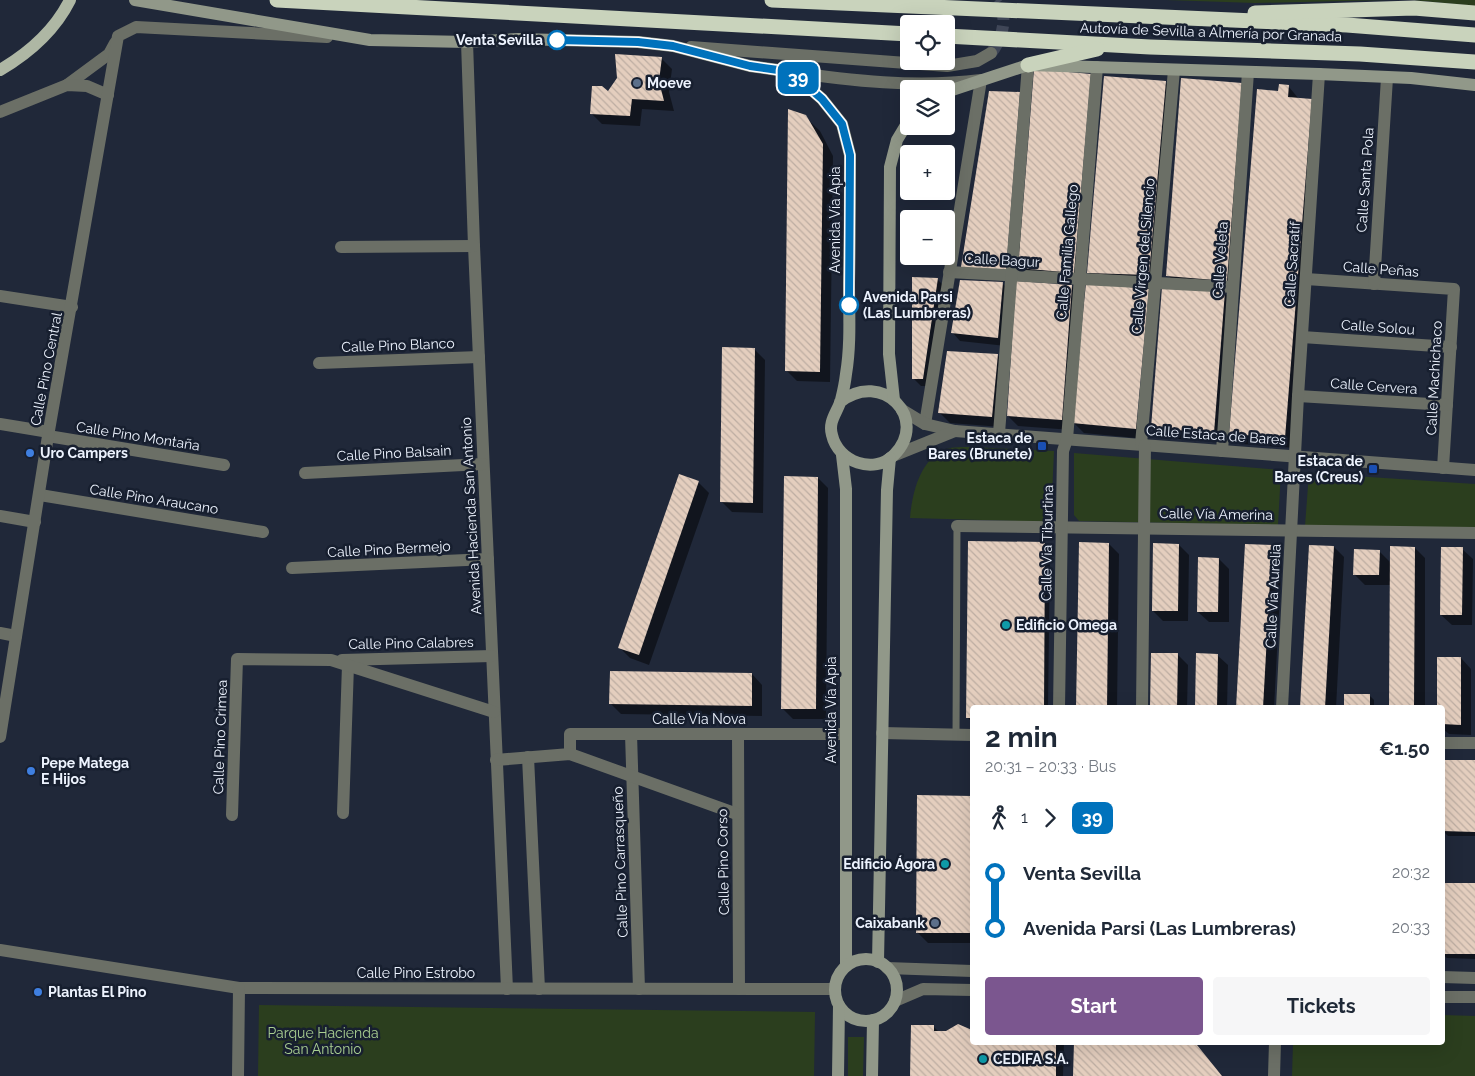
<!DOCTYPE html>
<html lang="en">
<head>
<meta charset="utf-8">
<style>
  :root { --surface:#fff; --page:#f6f6f7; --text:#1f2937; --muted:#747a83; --accent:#7b568f }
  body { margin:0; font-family:Raleway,sans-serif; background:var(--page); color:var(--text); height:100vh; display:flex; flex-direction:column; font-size:19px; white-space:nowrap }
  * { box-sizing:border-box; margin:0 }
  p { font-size:16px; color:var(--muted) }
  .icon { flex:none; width:28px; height:28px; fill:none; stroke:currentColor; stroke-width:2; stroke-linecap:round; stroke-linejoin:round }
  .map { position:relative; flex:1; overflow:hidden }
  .drawer { position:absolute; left:970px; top:705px; width:475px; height:340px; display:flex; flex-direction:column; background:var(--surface); border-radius:5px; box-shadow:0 5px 20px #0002 }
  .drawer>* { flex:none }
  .badge { padding:0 10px; border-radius:8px; font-size:18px; line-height:32px }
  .tools { position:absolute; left:900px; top:15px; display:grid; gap:10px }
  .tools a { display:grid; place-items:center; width:55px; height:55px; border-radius:5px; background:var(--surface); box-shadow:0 5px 20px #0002; font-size:25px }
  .map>.badge { position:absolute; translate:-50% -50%; box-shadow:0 0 0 2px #fff }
  .legs { display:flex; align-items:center; gap:8px; height:55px; padding:0 15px; font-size:16px }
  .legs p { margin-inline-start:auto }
  .headline { display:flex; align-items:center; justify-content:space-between; height:85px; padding:0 15px }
  h1 { font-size:28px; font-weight:700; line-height:38px }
  .action { display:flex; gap:10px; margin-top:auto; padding:10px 15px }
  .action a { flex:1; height:58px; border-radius:5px; background:var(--accent); color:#fff; font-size:20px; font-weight:700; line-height:58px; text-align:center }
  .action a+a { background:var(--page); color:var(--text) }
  ul { padding:0 15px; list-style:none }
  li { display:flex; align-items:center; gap:18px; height:55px; font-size:19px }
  li i { display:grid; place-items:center; width:8px; height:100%; margin:0 6px; background:currentColor }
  li i::after { content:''; width:12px; height:12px; margin:-6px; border:4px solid; border-radius:50%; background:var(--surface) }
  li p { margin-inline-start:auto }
  li:first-child i { background:linear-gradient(#0000 50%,currentColor 0) }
  li:last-child i { background:linear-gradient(currentColor 50%,#0000 0) }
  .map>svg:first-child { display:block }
</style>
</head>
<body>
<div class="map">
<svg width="1475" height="1076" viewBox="0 0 1475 1076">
  <defs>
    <pattern id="building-back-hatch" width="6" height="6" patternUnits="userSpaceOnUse" patternTransform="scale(1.25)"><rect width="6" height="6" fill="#e4cebe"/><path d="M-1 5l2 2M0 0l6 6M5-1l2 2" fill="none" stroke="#bdada2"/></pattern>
  </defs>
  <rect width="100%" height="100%" fill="#202839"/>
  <g fill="#2b3e1e">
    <path d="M 1166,0 L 1388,0 L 1255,3 Z"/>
    <path d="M 1413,0 L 1475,0 L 1475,6 Z"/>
    <path d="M 970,447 L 1054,451 L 1051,517 L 1049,522 L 910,518 C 912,493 920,459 946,449 C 953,447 962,447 970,447 Z"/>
    <path d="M 1074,453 L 1281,470 L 1278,525 L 1079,521 L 1074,515 Z"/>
    <path d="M 1309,473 L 1475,484 L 1475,529 L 1305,526 Z"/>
    <path d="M 259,1005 L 815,1012 L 814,1076 L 258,1076 Z"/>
    <path d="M 1443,1015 L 1475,1016 L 1475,1076 L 1292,1076 L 1293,1043 L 1442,1042 Z"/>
    <path d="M 848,1037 L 864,1037 L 863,1076 L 848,1076 Z"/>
  </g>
  <g fill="#0007">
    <path d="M 662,59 L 672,69 L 669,92 L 674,111 L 642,109 L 640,126 L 602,124 L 591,113 Z"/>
    <path d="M 1035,71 L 1084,283 L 1029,278 L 1017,266 Z"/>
    <path d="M 1165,82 L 1176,93 L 1159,285 L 1099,283 L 1088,272 Z"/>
    <path d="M 1242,84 L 1237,290 L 1178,286 L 1168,275 Z"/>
    <path d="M 1289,87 L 1299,99 L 1311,100 L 1295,448 L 1241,444 L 1230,433 L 1279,92 Z"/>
    <path d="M 790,110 L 801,113 L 820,131 L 833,156 L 830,382 L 797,381 L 787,371 Z"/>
    <path d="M 937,279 L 945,287 L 930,386 L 921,386 L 913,378 Z"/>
    <path d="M 1002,283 L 1010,291 L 1006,346 L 960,341 L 953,333 Z"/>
    <path d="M 1087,284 L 1146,439 L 1084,433 L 1073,422 L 1072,430 L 1018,426 L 1008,416 L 1071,286 L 1082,296 L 1078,376 Z"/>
    <path d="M 1224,293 L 1235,303 L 1224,442 L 1163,438 L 1153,427 Z"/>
    <path d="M 754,349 L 765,360 L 763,513 L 732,512 L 722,502 Z"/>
    <path d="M 997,355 L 1008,366 L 1002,427 L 950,423 L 939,412 Z"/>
    <path d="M 818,478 L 828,488 L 826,719 L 793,719 L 782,708 Z"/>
    <path d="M 698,482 L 709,493 L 649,665 L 630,658 L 620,648 Z"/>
    <path d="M 1045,543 L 1050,548 L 1048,708 L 972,708 L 972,722 L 967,717 Z"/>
    <path d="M 1109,544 L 1119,554 L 1117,708 L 1078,708 Z"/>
    <path d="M 1179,545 L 1189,555 L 1188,621 L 1163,621 L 1153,611 Z"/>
    <path d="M 1272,546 L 1282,556 L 1274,708 L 1238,708 Z"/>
    <path d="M 1334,547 L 1344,557 L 1336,708 L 1302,708 Z"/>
    <path d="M 1415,548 L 1425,558 L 1425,708 L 1390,708 L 1391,585 L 1365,585 L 1355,575 L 1379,551 L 1391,563 Z"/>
    <path d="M 1462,549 L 1473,559 L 1472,625 L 1452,625 L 1441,615 Z"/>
    <path d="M 1219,559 L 1229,569 L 1229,622 L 1209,622 L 1198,612 Z"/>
    <path d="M 1177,654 L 1188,665 L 1187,708 L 1151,708 Z"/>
    <path d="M 1217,655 L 1228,665 L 1227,708 L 1197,708 Z"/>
    <path d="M 1461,658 L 1471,669 L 1471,735 L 1449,734 L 1442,728 L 1442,708 Z"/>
    <path d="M 752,674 L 762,685 L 762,716 L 621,714 L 611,704 Z"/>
    <path d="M 1369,695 L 1374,700 L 1374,708 L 1345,708 Z"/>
    <path d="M 1475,761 L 1475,836 L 1448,836 L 1443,831 Z"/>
    <path d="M 919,796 L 972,797 L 972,943 L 928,943 L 917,932 Z"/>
    <path d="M 1443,884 L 1475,884 L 1475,959 L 1447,958 L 1442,954 Z"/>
    <path d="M 933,1026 L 939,1032 L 972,1031 L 972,1042 L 1064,1042 L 1063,1076 L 911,1076 Z"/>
  </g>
  <g fill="url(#building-back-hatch)">
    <path d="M 615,54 L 662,57 L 659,81 L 664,101 L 632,99 L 630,116 L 590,114 L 592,86 L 602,86 L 608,91 L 617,78 Z"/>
    <path d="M 1034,69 L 1091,74 L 1074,273 L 1018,268 Z"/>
    <path d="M 1104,76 L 1166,81 L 1149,275 L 1087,273 Z"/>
    <path d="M 1181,78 L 1242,83 L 1227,281 L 1166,276 Z"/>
    <path d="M 1279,84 L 1289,85 L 1288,97 L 1312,99 L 1285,438 L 1229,434 L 1257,89 L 1278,91 Z"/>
    <path d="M 989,91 L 1020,92 L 1006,271 L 961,267 Z"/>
    <path d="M 788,109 L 806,115 L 823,144 L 820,372 L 785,371 Z"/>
    <path d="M 912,277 L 938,278 L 923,379 L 912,379 Z"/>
    <path d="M 960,280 L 1003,282 L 998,338 L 951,333 Z"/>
    <path d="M 1016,281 L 1072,285 L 1062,420 L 1007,416 Z"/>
    <path d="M 1086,283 L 1149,289 L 1136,429 L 1072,423 Z"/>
    <path d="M 1162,287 L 1225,291 L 1214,433 L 1151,428 Z"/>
    <path d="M 722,347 L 755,348 L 753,503 L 720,502 Z"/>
    <path d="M 947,351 L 998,354 L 992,417 L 938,413 Z"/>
    <path d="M 679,474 L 699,481 L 639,655 L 618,648 Z"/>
    <path d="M 784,476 L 818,477 L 816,709 L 781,709 Z"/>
    <path d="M 968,541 L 1045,542 L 1044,708 L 972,708 L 972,718 L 966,718 Z"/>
    <path d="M 1079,542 L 1109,543 L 1107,708 L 1076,708 Z"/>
    <path d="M 1153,543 L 1179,544 L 1178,611 L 1152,611 Z"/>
    <path d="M 1245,544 L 1272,545 L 1263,708 L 1236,708 Z"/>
    <path d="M 1309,545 L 1334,546 L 1325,708 L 1300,708 Z"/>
    <path d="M 1390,546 L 1415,547 L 1414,708 L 1389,708 Z"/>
    <path d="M 1441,547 L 1463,547 L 1462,615 L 1440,615 Z"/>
    <path d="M 1354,549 L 1380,550 L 1379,575 L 1353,575 Z"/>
    <path d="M 1198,557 L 1219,558 L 1218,612 L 1197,612 Z"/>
    <path d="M 1151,653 L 1178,653 L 1177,708 L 1150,708 Z"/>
    <path d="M 1196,653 L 1218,654 L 1217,708 L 1195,708 Z"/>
    <path d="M 1437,657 L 1461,657 L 1461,725 L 1442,724 L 1442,708 L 1437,708 Z"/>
    <path d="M 610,671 L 752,673 L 752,706 L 609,704 Z"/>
    <rect x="1344" y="694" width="26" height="14"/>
    <path d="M 1443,760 L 1475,760 L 1475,832 L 1442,831 Z"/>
    <path d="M 917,795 L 972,796 L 972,933 L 916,933 Z"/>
    <rect x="1442" y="883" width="33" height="71"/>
    <path d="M 958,1024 L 972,1030 L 972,1042 L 1056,1042 L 1056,1076 L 910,1076 L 911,1025 L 934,1025 L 934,1031 L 946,1031 Z"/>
    <path d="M 1074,1042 L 1192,1042 L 1197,1045 L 1222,1076 L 1073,1076 Z"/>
  </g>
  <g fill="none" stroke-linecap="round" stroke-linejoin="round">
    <path stroke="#3f4657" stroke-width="12" stroke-dasharray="12 6" stroke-linecap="butt" d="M 991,53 C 1002,40 1010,14 996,0"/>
    <path stroke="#6b6f66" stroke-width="7" d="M 956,735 L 957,526"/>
    <g stroke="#6b6f66" stroke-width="12">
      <path d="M 467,42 L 474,246 L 507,989"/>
      <path d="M 691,47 L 947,66 L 977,61 L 991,53"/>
      <path d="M 786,71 C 851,81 916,88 981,80 L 925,424"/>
      <path d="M 67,85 L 109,54 L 115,43"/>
      <path d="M 0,112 L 67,85 L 87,86 L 108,95"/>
      <path d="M 341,247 L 474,246"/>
      <path d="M 949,272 L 1233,287"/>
      <path d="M 1306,279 L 1454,289 L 1443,468"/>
      <path d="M 1374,284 L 1387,78"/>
      <path d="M 0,296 L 72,307"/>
      <path d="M 1302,337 L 1451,347"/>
      <path d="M 319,363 L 479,357"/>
      <path d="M 1298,396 L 1447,405"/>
      <path d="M 902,410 L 925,424 L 955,431 L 1475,470"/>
      <path d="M 0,424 L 49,432"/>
      <path d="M 999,433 L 1028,65"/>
      <path d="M 48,436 L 224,465"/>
      <path d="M 1141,444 L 1174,70"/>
      <path d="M 1222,451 L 1248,72"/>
      <path d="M 893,456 L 955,431"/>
      <path d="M 305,473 L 483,464"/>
      <path d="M 40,495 L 263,532"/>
      <path d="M 0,516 L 35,522"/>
      <path d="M 957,526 L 1475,533"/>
      <path d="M 292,568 L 488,559"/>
      <path d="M 0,633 L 16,636"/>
      <path d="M 342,660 L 492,656"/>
      <path d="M 1059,708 L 1063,451 L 1067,439 L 1097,67"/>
      <path d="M 1142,708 L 1145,445"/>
      <path d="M 1282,708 L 1298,396 L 1319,74"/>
      <path d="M 882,733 L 972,735"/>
      <path d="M 631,734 L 639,989"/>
      <path d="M 738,734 L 739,989"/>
      <path d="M 0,737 L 48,436 L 118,36 L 136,27 L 327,37"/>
      <path d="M 1442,743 L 1475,743"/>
      <path d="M 570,754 L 570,734 L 846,734"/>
      <path d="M 528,757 L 539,989"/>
      <path d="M 496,760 L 570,754 L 737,814"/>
      <path d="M 343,813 L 348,665"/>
      <path d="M 232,815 L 237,659 L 331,660 L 494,712"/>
      <path d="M 0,950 L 239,988 L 835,989"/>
      <path d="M 887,968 L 972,971"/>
      <path d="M 1442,977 L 1475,978"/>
      <path d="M 1442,997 L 1475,997"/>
      <path d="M 895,1001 L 923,989 L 972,990"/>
      <path d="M 238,1076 L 239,988"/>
      <path d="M 1274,1076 L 1275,1042"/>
    </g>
    <g stroke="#919889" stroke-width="12">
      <path d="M 135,0 L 370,40 L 467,42 L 518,39 L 638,42 L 673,46 L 750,66 L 778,70 L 798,78 L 822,99 L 842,124 L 850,155 C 850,198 850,240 849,283 C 849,314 851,344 846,374 C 845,383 843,392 841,400 C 837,413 828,421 832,435 C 838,462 874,475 894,455 C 930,419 882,369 840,402"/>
      <path d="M 946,92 L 1028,65 L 1319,74 L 1411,78 L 1475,85"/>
      <path d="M 894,400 L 889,354 L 890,167 L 897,140 L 909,120"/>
      <path d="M 842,455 L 846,489 L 846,966"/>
      <circle cx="866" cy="990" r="31"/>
      <path d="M 878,962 L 887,490 L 890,458"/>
      <path d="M 838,1076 L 839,1006"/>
      <path d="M 872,1076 L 873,1020"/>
    </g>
    <path stroke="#aeb7a4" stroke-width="12" d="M 0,70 C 29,53 55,30 70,0"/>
    <g stroke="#c9d3bc" stroke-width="15">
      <path d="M 277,0 L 909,34"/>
      <path d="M 772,0 L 1347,25 L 1475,35"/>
      <path d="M 1255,13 L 1414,8 L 1475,13"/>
      <path d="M 946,36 L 1150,47 L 1360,54 L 1475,62"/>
      <path d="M 1028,65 L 1097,49"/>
    </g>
  </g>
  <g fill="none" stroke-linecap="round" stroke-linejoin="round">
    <defs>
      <path id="line-1" d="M 557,40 L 638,42 L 673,46 L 750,66 L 778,70 L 798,78 L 822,99 L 842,124 L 850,155 L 849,305"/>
    </defs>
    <use href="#line-1" stroke="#fff" stroke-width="11"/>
    <use href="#line-1" stroke="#0072bc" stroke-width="8"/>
  </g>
  <g fill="#fff" stroke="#0072bc" stroke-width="2.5">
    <circle cx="557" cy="40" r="9"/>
    <circle cx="849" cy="305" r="9"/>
  </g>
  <g fill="#5c6f8a" stroke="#171f2f" stroke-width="2">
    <circle cx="637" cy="83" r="5"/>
    <circle cx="935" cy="923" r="5"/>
  </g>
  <g fill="#1a4fb4" stroke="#171f2f" stroke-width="2">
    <rect x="1037" y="441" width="10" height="10" rx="2.5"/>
    <rect x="1368" y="464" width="10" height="10" rx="2.5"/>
  </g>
  <g fill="#3f7fe0" stroke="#171f2f" stroke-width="2">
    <circle cx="30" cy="453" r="5"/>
    <circle cx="31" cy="771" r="5"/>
    <circle cx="38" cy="992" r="5"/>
  </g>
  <g fill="#0f9aa8" stroke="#171f2f" stroke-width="2">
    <circle cx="1006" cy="625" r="5"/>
    <circle cx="945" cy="864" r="5"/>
    <circle cx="983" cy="1059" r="5"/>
  </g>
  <g text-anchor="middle" stroke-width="5" stroke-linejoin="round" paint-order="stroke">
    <g font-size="14" fill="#edf3fe" stroke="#171f2f">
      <text transform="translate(1211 32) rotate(2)" y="5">Autovía de Sevilla a Almería por Granada</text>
      <text transform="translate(1365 180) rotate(-86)" y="5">Calle Santa Pola</text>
      <text transform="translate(835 220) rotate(-90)" y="5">Avenida Vía Apia</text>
      <text transform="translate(1067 252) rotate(-85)" y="5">Calle Familia Gallego</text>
      <text transform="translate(1143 256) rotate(-85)" y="5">Calle Virgen del Silencio</text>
      <text transform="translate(1002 260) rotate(3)" y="5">Calle Bagur</text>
      <text transform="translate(1220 260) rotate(-86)" y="5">Calle Veleta</text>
      <text transform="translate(1292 264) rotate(-86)" y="5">Calle Sacratif</text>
      <text transform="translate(1381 269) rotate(4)" y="5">Calle Peñas</text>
      <text transform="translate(1378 327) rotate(4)" y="5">Calle Solou</text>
      <text transform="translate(398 345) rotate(-2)" y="5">Calle Pino Blanco</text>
      <text transform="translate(46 369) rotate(-79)" y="5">Calle Pino Central</text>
      <text transform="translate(1434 378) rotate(-87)" y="5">Calle Machichaco</text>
      <text transform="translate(1374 386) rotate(4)" y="5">Calle Cervera</text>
      <text transform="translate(1216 435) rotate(4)" y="5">Calle Estaca de Bares</text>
      <text transform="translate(138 436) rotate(9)" y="5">Calle Pino Montaña</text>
      <text transform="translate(394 453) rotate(-3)" y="5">Calle Pino Balsain</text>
      <text transform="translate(154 499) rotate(9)" y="5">Calle Pino Araucano</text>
      <text transform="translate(1216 514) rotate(1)" y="5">Calle Vía Amerina</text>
      <text transform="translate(471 516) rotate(-93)" y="5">Avenida Hacienda San Antonio</text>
      <text transform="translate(1047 543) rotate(-89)" y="5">Calle Via Tiburtina</text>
      <text transform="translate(389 549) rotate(-3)" y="5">Calle Pino Bermejo</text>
      <text transform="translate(1273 596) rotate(-87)" y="5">Calle Via Aurelia</text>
      <text transform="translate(411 643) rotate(-1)" y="5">Calle Pino Calabres</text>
      <text transform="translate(831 710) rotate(-90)" y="5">Avenida Vía Apia</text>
      <text x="699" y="724">Calle Via Nova</text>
      <text transform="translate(220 737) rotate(-88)" y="5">Calle Pino Crimea</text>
      <text transform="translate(620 862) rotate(-92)" y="5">Calle Pino Carrasqueño</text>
      <text transform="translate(723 862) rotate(-91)" y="5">Calle Pino Corso</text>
      <text x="416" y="978">Calle Pino Estrobo</text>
    </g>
    <g font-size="14" font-weight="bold" fill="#edf3fe" stroke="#171f2f" text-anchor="end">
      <text x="543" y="45">Venta Sevilla</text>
      <text x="863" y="302" text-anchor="start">Avenida Parsi<tspan x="863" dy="16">(Las Lumbreras)</tspan></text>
    </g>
    <g font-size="14" font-weight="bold" fill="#edf3fe" stroke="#171f2f" text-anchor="start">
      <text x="647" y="88">Moeve</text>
      <text x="1032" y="443" text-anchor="end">Estaca de<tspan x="1032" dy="16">Bares (Brunete)</tspan></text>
      <text x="40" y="458">Uro Campers</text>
      <text x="1363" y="466" text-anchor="end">Estaca de<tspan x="1363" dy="16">Bares (Creus)</tspan></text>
      <text x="1016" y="630">Edificio Omega</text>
      <text x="41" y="768">Pepe Matega<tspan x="41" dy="16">E Hijos</tspan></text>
      <text x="935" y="869" text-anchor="end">Edificio Ágora</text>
      <text x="925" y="928" text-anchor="end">Caixabank</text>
      <text x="48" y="997">Plantas El Pino</text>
      <text x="993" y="1064">CEDIFA S.A.</text>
    </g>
    <g font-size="14" fill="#a9ce91" stroke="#171f2f">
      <text x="323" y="1038">Parque Hacienda<tspan x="323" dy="16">San Antonio</tspan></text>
    </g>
  </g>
</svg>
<div class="tools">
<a><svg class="icon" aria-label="locate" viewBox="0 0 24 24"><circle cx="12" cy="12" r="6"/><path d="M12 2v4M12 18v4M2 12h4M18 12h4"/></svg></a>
<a><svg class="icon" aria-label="layers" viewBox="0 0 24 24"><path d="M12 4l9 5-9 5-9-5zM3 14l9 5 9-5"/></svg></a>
<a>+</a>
<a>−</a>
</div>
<b class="badge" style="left:798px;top:78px;background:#0072bc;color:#fff">39</b>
<section class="drawer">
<div class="headline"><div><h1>2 min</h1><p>20:31 – 20:33 · Bus</p></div><b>€1.50</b></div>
<div class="legs"><svg class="icon" aria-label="walk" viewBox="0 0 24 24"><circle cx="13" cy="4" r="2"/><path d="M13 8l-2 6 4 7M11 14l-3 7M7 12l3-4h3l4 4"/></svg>1<svg class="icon" aria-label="forward" viewBox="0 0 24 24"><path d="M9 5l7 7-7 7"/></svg><b class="badge" style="background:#0072bc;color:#fff">39</b></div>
<ul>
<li><i style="color:#0072bc"></i><b>Venta Sevilla</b><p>20:32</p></li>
<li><i style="color:#0072bc"></i><b>Avenida Parsi (Las Lumbreras)</b><p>20:33</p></li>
</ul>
<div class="action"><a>Start</a><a>Tickets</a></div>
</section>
</div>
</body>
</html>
